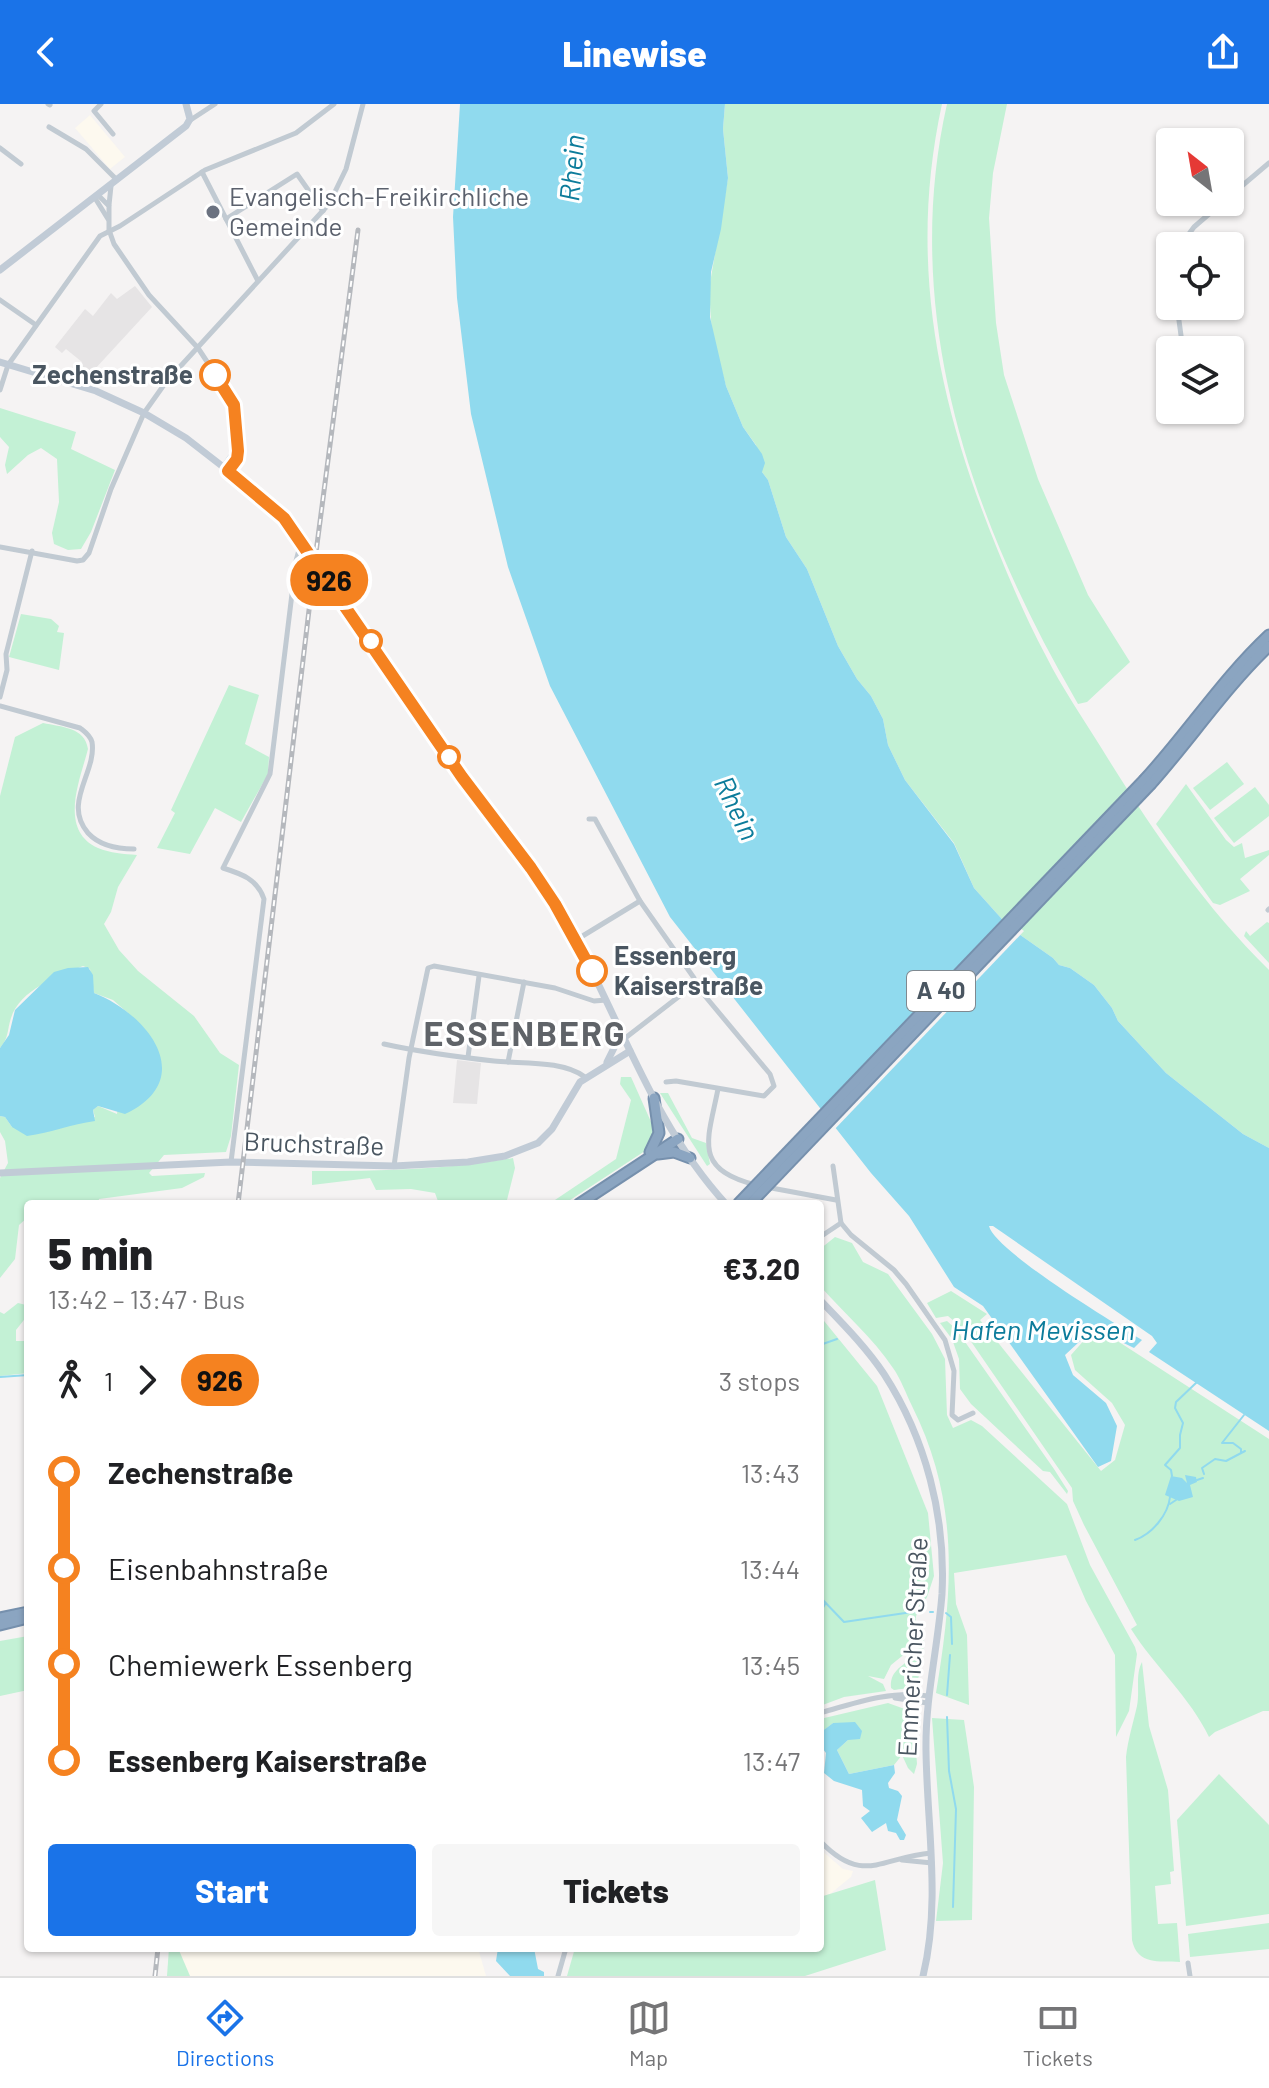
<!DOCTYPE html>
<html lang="en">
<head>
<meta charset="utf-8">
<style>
  :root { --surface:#fff; --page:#f6f6f6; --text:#202124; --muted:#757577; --line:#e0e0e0; --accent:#1a73e8 }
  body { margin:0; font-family:Barlow,sans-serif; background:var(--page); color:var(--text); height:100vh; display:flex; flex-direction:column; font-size:30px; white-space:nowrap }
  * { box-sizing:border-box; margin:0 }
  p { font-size:26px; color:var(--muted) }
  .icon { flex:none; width:44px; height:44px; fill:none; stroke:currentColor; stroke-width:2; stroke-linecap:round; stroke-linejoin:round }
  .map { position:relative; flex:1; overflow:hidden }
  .side { position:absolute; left:24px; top:1096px; width:800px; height:752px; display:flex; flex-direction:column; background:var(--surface); border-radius:8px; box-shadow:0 2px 6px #0004 }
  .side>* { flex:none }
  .badge { padding:0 16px; border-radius:26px; font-size:28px; line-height:52px }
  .needle { width:52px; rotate:329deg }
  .tools { position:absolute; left:1156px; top:24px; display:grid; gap:16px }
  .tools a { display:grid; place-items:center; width:88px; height:88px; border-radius:8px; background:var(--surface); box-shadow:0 2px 6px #0004; font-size:40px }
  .map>.badge { position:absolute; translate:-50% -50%; box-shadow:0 0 0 4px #fff }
  .legs { display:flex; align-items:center; gap:12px; height:88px; padding:0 24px; font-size:26px }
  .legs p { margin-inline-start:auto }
  .head { display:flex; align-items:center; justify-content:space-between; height:136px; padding:0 24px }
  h1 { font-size:44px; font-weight:800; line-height:60px }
  .action { display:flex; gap:16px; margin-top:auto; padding:16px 24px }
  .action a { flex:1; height:92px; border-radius:8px; background:var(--accent); color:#fff; font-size:32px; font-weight:800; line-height:92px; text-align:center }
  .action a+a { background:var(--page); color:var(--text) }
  ul { padding:0 24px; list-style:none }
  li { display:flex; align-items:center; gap:28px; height:96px; font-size:30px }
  li i { display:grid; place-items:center; width:12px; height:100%; margin:0 10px; background:currentColor }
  li i::after { content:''; width:20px; height:20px; margin:-10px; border:6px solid; border-radius:50%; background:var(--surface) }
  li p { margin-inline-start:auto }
  li:first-child i { background:linear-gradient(#0000 50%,currentColor 0) }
  li:last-child i { background:linear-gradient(currentColor 50%,#0000 0) }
  header { display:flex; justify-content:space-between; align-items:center; height:104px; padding:0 24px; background:var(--accent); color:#fff; font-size:36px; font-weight:800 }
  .tab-bar { display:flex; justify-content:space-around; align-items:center; height:112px; border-top:2px solid var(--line); background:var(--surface); font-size:22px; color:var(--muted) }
  .tab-bar a { display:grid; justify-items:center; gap:4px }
  .tab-bar .selected { color:var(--accent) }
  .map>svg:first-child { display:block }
</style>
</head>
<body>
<header><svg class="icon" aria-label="back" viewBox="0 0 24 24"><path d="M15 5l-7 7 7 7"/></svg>Linewise<svg class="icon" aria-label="share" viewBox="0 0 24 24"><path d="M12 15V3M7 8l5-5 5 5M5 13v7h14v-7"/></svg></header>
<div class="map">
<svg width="1269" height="1872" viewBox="0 0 1269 1872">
  <rect width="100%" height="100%" fill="#f5f3f3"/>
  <g fill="#fdf9ef">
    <path d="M 90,11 L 125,53 L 110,65 L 75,24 Z"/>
    <path d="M 820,1745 L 843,1765 L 853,1767 L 851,1773 L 830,1790 L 820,1793 Z"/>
    <path d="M 178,1844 L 478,1844 L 486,1872 L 190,1872 Z"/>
  </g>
  <g fill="#e6e4e5">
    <path d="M 135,182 L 152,203 L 94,266 L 90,280 L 77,276 L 82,258 L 66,245 L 62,249 L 55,243 L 85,205 L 93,212 L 111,189 L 117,195 Z"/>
    <path d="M 457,956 L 481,959 L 477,1000 L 453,999 Z"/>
  </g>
  <g fill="#c3f1d5">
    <path d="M 725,0 L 942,0 C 908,156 937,296 996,442 C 1011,479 1027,517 1046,552 C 1062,584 1083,614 1102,645 C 1150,723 1203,801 1269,866 L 1269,1044 L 1243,1030 L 1166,969 L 1118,917 L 1112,904 L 1094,881 L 1070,864 L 1059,861 L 1053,854 L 1009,823 L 974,784 L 954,739 L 905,676 L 888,641 L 883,615 L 871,592 L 857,575 L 838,542 L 807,465 L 786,433 L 768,376 L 762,368 L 756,341 L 743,323 L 726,282 L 712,231 L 709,185 L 728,74 L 723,25 Z"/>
    <path d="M 947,0 L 1007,0 L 993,69 L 989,114 L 996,219 L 1004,271 L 1038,375 L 1088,491 L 1130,558 L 1087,598 L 1078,600 L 1074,593 C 970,413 900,209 947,0 Z"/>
    <path d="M 0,304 L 76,328 L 71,345 L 115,366 L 91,428 L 81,445 L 68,446 L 54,440 L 52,429 L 59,398 L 57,355 L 41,344 L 28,351 L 7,370 L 5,361 L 9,343 L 0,333 Z"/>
    <path d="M 21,510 L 51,515 L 59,522 L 57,528 L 64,529 L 59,566 L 9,553 Z"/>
    <path d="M 229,581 L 259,591 L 245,640 L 269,653 L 268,670 L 241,718 L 215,704 L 190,750 L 157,744 L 175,709 L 171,706 Z"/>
    <path d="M 43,619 C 61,623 85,623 88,645 C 80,676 58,726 98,744 C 110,749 124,750 137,751 L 118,783 L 111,808 L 104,820 L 119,846 L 138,867 L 194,912 L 220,949 L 239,961 L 231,1032 L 226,1048 L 164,1051 L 149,1069 L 152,1072 L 205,1069 L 204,1073 L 182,1084 L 99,1095 L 98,1100 L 28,1100 L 28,1113 L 19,1121 L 15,1155 L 0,1174 L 0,1074 L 8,1059 L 5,1037 L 0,1028 L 0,1012 L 5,1013 L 12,1023 L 72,1020 L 95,1013 L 93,1006 L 98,1002 L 117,1010 L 128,909 L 113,896 L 94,889 L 90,865 L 83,862 C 58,873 20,885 11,914 C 7,926 9,934 0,944 L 0,692 L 15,633 Z"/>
    <path d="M 1227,658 L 1244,680 L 1210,706 L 1193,684 Z"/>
    <path d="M 1186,680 L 1226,736 L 1234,743 L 1242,739 L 1245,754 L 1269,746 L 1269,751 L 1240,775 L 1250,787 L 1220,801 L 1213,799 L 1156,720 Z"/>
    <path d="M 1255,683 L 1269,701 L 1269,712 L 1234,739 L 1214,714 Z"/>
    <path d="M 1267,818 L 1269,819 L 1269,859 L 1244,832 L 1246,827 L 1250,832 Z"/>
    <path d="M 621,973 L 631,973 L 656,1029 L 651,1043 L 564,1100 L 549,1100 L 616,1055 L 631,996 L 620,980 Z"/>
    <path d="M 660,989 L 668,989 L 692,1034 L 706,1039 L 710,1060 L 707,1062 Z"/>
    <path d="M 513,1054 L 515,1064 L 506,1100 L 439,1100 L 435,1089 L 411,1085 L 376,1086 L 370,1074 L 312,1081 L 312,1067 C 380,1067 446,1066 513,1054 Z"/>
    <path d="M 835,1133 L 852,1139 L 863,1158 L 888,1170 L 932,1230 L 945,1255 L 947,1311 L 953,1324 L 971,1316 L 982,1322 L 1067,1400 L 1090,1461 L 1135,1543 L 1137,1550 L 1129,1607 L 1116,1633 L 1115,1551 L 1086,1497 L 1066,1451 L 954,1469 L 956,1500 L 967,1531 L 969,1601 L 936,1589 C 953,1487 960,1398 912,1302 C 906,1290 901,1275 893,1264 C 873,1234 844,1209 820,1182 L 820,1145 Z"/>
    <path d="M 951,1187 L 987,1210 L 980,1216 L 1101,1367 L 1115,1356 L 1125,1321 L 1112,1299 L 1075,1266 L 1071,1251 L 1094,1225 L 1102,1227 L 1269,1335 L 1269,1607 L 1263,1607 L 1215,1628 L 1209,1633 C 1190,1593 1155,1563 1131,1525 L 1137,1521 L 1084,1421 L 1073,1397 L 1072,1384 L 961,1223 L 948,1212 L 936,1214 L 927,1199 Z"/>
    <path d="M 18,1199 L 26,1201 L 27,1212 L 16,1226 L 16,1237 L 28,1237 L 28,1269 L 0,1272 L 0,1208 L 4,1210 Z"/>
    <path d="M 820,1212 L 877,1282 L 928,1409 L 934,1472 L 927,1493 L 916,1512 L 915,1536 L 912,1544 L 891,1561 L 884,1575 L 868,1572 L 883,1580 L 886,1587 L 844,1593 L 820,1602 Z"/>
    <path d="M 947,1217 L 956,1225 L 1054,1365 L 1068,1387 L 1067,1390 L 1050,1368 L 1043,1367 L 971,1300 L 960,1285 L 959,1255 L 952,1235 L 940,1219 Z"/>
    <path d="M 923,1518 C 924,1531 925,1574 913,1581 C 908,1585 900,1585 894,1586 L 891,1584 C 889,1562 911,1561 919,1544 C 922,1536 922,1526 923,1518 Z"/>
    <path d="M 28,1532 L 28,1586 L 0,1592 L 0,1537 Z"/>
    <path d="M 1142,1558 L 1149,1622 L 1168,1686 L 1174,1767 L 1170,1768 L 1171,1780 L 1155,1782 L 1158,1820 L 1177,1819 L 1180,1858 C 1159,1857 1137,1861 1132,1836 L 1126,1653 C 1128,1635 1133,1620 1137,1602 C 1140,1587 1135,1571 1142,1558 Z"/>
    <path d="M 888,1599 L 913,1608 L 917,1660 L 914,1670 L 908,1664 L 902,1651 L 894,1661 L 849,1670 L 837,1646 L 848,1636 L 855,1619 L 833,1619 L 822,1628 L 820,1615 Z"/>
    <path d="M 932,1614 L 964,1616 L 974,1683 L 972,1816 L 936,1817 L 943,1759 Z"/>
    <path d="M 1219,1670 L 1269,1721 L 1269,1810 L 1186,1822 L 1177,1716 Z"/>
    <path d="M 875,1776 L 886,1846 L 805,1872 L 567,1872 L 575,1844 L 820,1844 L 820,1793 Z"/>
    <path d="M 1269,1819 L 1269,1845 L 1190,1853 L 1188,1830 Z"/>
    <path d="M 169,1844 L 178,1844 L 190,1872 L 167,1872 Z"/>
  </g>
  <g fill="#90daee">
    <path d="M 460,0 L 725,0 L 723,25 L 728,74 L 721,125 L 711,168 L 710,213 L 726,282 L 743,323 L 762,350 L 765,359 L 762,368 L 768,376 L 786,433 L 807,465 L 838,542 L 857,575 L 871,592 L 883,615 L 888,641 L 905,676 L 954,740 L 974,784 L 1009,823 L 1053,854 L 1059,861 L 1070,864 L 1094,881 L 1112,904 L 1118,917 L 1166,969 L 1243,1030 L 1269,1044 L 1269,1327 L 1149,1248 L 1157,1239 L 1152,1232 L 993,1122 L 989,1122 C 995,1147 1114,1219 1142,1236 L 1134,1244 L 1099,1227 L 1079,1238 L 1065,1251 L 1073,1271 L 1106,1299 L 1117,1322 L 1111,1357 L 1098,1363 L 983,1202 L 954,1183 L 909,1112 L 871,1069 L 670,813 L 550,582 L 508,463 L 471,310 L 457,194 L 453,113 Z"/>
    <path d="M 88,863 L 93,871 L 94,889 C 148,910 199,975 125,1010 L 98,1002 L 93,1006 L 95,1017 C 71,1020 51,1029 27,1032 L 12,1023 L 5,1013 L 0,1012 L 0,944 L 9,931 L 15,906 L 54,868 L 68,864 Z"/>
    <path d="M 1185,1371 L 1196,1373 L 1197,1378 L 1190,1381 L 1193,1393 L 1179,1397 L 1165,1391 L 1171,1372 L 1182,1374 L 1187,1379 Z"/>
    <path d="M 855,1618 L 862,1627 L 860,1635 L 848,1636 L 837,1646 L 849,1670 L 894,1661 L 895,1669 L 888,1679 L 889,1684 L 898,1687 L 902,1692 L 897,1716 L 906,1731 L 904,1736 L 900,1736 L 896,1729 L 888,1727 L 886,1719 L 872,1728 L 861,1714 L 870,1707 L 863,1702 L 862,1686 L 834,1677 L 824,1669 L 826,1649 L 820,1641 L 820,1629 L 833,1619 Z"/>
    <path d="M 498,1844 L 534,1844 L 538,1865 L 544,1868 L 544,1872 L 510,1872 L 496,1857 Z"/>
  </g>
  <path fill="#f5f3f3" d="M 1005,813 L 1024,827 L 833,1027 L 819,1008 Z"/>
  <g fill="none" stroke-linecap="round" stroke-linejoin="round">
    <g stroke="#90daee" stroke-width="2">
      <path d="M 820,1241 L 837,1235"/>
      <path d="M 0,1273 L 28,1271"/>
      <path d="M 1241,1349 L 1241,1345 L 1233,1339 L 1222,1339 L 1244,1311"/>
      <path d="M 1204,1370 L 1202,1364 L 1215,1355 L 1226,1357 L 1245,1347"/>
      <path d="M 1172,1372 L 1171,1366 L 1165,1361 L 1180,1344 L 1180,1331 L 1183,1319 L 1175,1304 L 1176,1298 L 1197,1278"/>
      <path d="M 1197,1376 L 1203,1374"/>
      <path d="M 1170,1400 L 1176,1396"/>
      <path d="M 1135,1436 C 1152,1430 1168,1411 1170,1393"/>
      <path d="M 820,1493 L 844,1518 L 919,1507"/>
      <path d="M 930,1508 L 933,1508"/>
      <path d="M 820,1509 L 825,1500"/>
      <path d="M 946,1509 L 951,1513 L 952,1540"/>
      <path d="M 947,1591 L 950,1551"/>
      <path d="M 947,1613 L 949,1667 L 956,1705 L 953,1803"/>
    </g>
    <defs>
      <g id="highway">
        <path d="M 1145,675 C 1188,628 1223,574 1269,531"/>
        <path d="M 1151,680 C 1191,635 1225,584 1269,542"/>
        <path d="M 650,1048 L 659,1029 L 654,994"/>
        <path d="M 658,1050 L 674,1048 L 690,1054"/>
        <path d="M 579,1100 L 678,1035"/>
        <path d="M 0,1514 L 28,1508"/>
        <path d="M 0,1521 L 28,1514"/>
      </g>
    </defs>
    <use href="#highway" stroke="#7690ad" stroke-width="13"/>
    <g stroke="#c1cad2" stroke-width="5">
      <path d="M 48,0 L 50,1"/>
      <path d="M 101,0 L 94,7 L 113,30"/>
      <path d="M 189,17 L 215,0"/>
      <path d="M 49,23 L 86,45 L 117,76"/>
      <path d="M 0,44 L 21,60"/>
      <path d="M 202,68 L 258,177"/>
      <path d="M 98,91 L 109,102 L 109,126 L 114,140 L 149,191 L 198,244 L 231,294 L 238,347 L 237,355 L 228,367"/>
      <path d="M 1230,92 L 1269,59"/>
      <path d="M 95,94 L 108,115"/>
      <path d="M 109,101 L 111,82"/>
      <path d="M 226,115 L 297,70 L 323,107"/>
      <path d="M 1180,142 L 1194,123 L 1223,98"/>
      <path d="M 0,196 L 36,221"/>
      <path d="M 1177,202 L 1183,246"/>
      <path d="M 0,286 L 8,261 L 100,132 L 120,122 L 205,66 L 296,29 L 334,0"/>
      <path d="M 223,363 L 235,346"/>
      <path d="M 0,443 L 77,457 L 83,456 L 89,449 L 111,385 L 144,309 L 166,278 L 329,100 L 346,65 L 363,0"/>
      <path d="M 0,593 L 7,566 L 6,550 L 32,447"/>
      <path d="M 0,602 L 80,624 C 85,628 90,631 92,638 C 97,668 62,699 88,729 C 100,742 117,745 134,745"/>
      <path d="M 589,715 L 595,715 L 640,797 L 694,874 L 695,880 L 770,970 L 774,982 L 764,992 L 676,977 L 666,978"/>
      <path d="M 1268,806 L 1269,805"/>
      <path d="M 576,836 L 640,797"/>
      <path d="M 624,935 L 695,880"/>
      <path d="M 384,940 C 420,948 458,953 494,957 C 522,960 562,956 585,973"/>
      <path d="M 468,953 L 479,872"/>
      <path d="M 508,958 L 524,878"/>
      <path d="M 718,985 C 708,1036 692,1065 756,1081"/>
      <path d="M 231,1058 L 264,795 C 257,775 242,770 223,764 L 270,670 L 296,457 L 299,446 L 304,441"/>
      <path d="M 394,1062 L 409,954 L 428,864 L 434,862 L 555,884 L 594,897 L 606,896"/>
      <path d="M 833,1062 L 841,1119 L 851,1131 L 894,1166 L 906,1180 L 945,1236 L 954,1267 L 952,1311 L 958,1316 L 973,1309"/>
      <path d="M 766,1083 L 836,1096"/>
      <path d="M 820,1133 L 841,1119"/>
      <path d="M 895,1594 L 927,1599"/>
      <path d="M 820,1609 C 855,1599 892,1586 928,1592"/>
      <path d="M 820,1737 C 863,1782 882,1753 931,1749"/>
      <path d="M 902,1756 L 932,1759"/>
      <path d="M 1188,1859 L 1190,1872"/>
      <path d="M 558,1872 L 566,1844"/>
    </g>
    <g stroke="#c1cbd6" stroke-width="7">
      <path d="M 0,166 L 186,22 L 190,15 L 186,0"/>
      <path d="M 0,258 L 96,287 L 144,309 L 186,334 L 262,393 L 284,414 C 345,499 402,588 463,674 C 493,716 528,756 556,801 C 616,899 647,1014 726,1100"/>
      <path d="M 607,958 L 617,938 L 617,925"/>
      <path d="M 0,1069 L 231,1058 L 394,1062 L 468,1058 L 505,1052 L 538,1039 L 552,1025 L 580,978 L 630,947"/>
      <path d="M 820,1196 C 842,1219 866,1243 884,1270 C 926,1335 946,1413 942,1490 C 938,1543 925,1594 926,1647 C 927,1722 941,1799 923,1872"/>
    </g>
    <use href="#highway" stroke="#8ba5c1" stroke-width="9"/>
    <defs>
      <g id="rail">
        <path d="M 238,1100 L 315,456 L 358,126"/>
        <path d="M 155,1872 L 158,1844"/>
      </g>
    </defs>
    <use href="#rail" stroke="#b5b8bd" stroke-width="5"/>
    <use href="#rail" stroke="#fff" stroke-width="2" stroke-dasharray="6" stroke-linecap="butt"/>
    <defs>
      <g id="highway-bridge">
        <path d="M 738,1100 L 1145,675"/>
        <path d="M 750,1100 L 1151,680"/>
      </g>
    </defs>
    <use href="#highway-bridge" stroke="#7690ad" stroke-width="13" stroke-linecap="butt"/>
    <use href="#highway-bridge" stroke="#8ba5c1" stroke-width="9"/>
  </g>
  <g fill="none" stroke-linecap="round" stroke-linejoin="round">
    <defs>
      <path id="line-1" d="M 215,271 L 234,301 L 238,347 L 237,355 L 228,367 L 284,414 L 462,673 L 531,764 L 555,800 L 592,867"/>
    </defs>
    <use href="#line-1" stroke="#fff" stroke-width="18"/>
    <use href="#line-1" stroke="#f58220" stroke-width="12"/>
  </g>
  <circle fill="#6b7280" stroke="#fff" stroke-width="3" cx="213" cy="108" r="8"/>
  <g fill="#fff" stroke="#f58220" stroke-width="4">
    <circle cx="215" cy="271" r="14"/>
    <circle cx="371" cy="537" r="10"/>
    <circle cx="449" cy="653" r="10"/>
    <circle cx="592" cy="867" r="14"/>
  </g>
  <g text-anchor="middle" stroke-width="6" stroke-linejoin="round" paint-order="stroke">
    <rect fill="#fff" stroke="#808990" stroke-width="2" x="907" y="867" width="68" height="40" rx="6"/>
    <g font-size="24" font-weight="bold" fill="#4a5661">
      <text x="941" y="895">A 40</text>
    </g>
    <g font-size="26" fill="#5b616d" stroke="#fff" text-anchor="start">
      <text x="229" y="102">Evangelisch-Freikirchliche<tspan x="229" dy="30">Gemeinde</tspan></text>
    </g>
    <g font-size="26" font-weight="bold" fill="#4a5661" stroke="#fff" text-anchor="end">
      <text x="193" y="280">Zechenstraße</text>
      <text x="614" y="861" text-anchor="start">Essenberg<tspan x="614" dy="30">Kaiserstraße</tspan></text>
    </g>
    <g font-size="26" fill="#4a5661" stroke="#fff">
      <text transform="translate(314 1040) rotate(2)" y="9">Bruchstraße</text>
      <text transform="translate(913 1543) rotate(-87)" y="9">Emmericher Straße</text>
    </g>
    <g font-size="28" font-style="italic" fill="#0c7c9b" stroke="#fff">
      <text transform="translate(572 64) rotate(-85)" y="10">Rhein</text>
      <text transform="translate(737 704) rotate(64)" y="10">Rhein</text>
      <text x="1043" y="1236">Hafen Mevissen</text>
    </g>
    <g font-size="34" font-weight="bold" letter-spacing="2" fill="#5f6368" stroke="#fff">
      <text x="525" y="942">ESSENBERG</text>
    </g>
  </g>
</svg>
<div class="tools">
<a><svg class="needle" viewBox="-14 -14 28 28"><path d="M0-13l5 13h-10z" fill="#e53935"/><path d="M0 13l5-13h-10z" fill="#757577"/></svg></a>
<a><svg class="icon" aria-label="locate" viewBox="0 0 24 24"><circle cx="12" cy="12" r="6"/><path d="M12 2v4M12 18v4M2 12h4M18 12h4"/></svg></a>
<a><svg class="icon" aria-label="layers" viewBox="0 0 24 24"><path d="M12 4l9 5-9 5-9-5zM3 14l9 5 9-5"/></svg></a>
</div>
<b class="badge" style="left:329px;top:476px;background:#f58220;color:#111">926</b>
<section class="side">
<div class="head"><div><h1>5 min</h1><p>13:42 – 13:47 · Bus</p></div><b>€3.20</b></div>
<div class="legs"><svg class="icon" aria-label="walk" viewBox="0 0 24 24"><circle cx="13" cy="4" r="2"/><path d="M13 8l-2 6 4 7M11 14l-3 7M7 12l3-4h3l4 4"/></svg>1<svg class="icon" aria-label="forward" viewBox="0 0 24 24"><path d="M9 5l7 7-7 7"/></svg><b class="badge" style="background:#f58220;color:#111">926</b><p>3 stops</p></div>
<ul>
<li><i style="color:#f58220"></i><b>Zechenstraße</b><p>13:43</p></li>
<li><i style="color:#f58220"></i><span>Eisenbahnstraße</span><p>13:44</p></li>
<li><i style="color:#f58220"></i><span>Chemiewerk Essenberg</span><p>13:45</p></li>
<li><i style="color:#f58220"></i><b>Essenberg Kaiserstraße</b><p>13:47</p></li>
</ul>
<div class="action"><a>Start</a><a>Tickets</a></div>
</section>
</div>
<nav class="tab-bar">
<a class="selected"><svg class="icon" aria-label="directions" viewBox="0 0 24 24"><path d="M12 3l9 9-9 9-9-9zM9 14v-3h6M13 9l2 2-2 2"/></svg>Directions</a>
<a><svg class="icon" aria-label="map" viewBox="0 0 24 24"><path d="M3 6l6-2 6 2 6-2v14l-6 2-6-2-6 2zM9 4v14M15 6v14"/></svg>Map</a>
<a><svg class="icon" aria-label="tickets" viewBox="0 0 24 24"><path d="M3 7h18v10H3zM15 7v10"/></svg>Tickets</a>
</nav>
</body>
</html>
